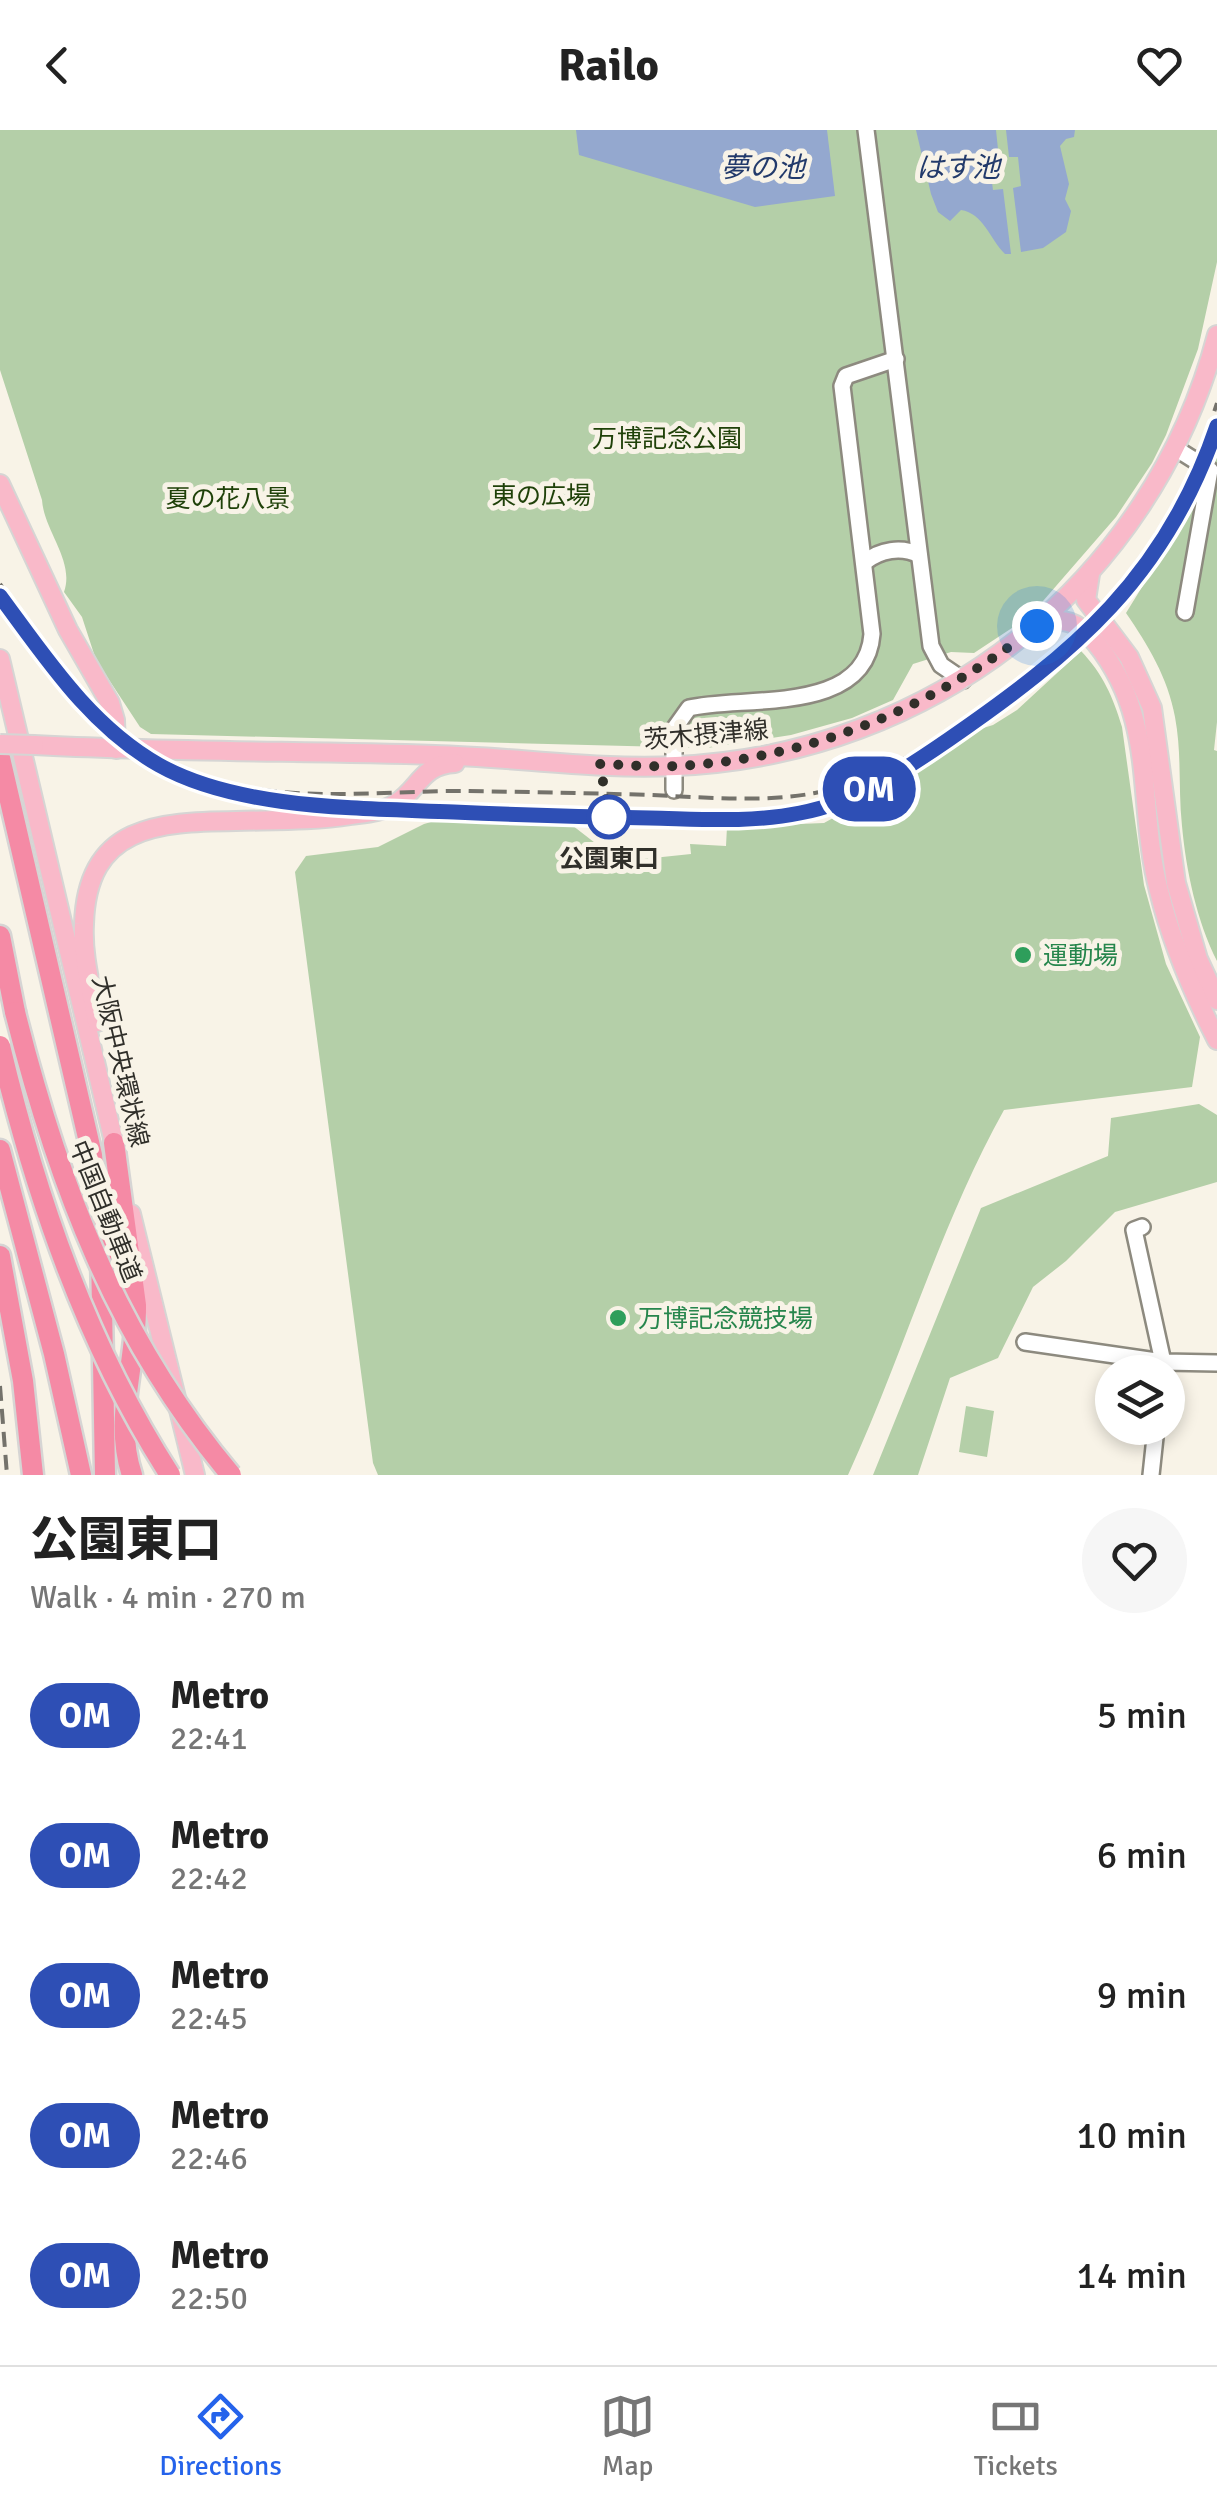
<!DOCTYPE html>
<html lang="en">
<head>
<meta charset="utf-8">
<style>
  :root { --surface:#fff; --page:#f6f6f6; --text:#222; --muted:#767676; --line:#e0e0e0; --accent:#2563eb }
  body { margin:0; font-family:Signika,"Noto Sans JP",sans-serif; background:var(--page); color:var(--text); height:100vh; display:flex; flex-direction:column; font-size:38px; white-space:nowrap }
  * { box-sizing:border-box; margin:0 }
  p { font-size:32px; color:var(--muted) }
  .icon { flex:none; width:55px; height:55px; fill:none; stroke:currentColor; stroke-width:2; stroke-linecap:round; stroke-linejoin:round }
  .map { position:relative; height:1345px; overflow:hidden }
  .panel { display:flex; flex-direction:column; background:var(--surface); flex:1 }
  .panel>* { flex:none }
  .badge { padding:0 20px; border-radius:32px; font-size:35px; line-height:65px }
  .tools { position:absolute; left:1095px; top:1225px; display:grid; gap:20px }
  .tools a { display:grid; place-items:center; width:90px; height:90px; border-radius:50%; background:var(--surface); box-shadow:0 5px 15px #0003; font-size:50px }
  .you { position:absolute; width:50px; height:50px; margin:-25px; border:8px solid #fff; border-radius:50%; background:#1a73e8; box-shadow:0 0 0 15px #1a73e833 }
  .map>.badge { position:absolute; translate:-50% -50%; box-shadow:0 0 0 5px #fff }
  .round { display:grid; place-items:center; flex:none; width:105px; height:105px; border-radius:52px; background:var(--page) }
  .headline { display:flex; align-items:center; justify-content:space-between; height:170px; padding:0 30px }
  h1 { font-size:48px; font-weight:800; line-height:75px }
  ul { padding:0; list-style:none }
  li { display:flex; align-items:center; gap:30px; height:140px; padding:0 30px }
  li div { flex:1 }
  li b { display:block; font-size:38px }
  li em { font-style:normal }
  li .badge { min-width:110px; font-weight:700; text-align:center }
  header { display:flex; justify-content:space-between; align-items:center; height:130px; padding:0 30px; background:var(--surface); font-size:45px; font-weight:800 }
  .dock { display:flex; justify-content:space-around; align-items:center; height:140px; border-top:2px solid var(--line); background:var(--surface); font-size:28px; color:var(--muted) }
  .dock a { display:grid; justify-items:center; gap:5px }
  .dock .active { color:var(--accent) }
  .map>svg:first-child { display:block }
</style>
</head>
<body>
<header><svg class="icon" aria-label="back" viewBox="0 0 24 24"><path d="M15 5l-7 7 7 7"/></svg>Railo<svg class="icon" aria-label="heart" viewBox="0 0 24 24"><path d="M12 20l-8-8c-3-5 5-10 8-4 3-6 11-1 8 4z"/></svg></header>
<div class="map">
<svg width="1217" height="1345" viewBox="0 0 1217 1345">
  <rect width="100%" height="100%" fill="#f8f3e7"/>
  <g fill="#b4cfa8">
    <path d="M 0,0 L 1217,0 L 1217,132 L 1198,219 L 1166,305 L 1152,333 L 1116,387 L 1030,486 L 974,523 L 951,522 L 913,534 L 893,570 L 852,588 L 791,605 L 707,618 L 151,604 L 140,597 L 96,530 L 82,487 L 64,462 C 75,431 44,401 42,370 L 0,240 Z"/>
    <path d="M 1217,321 L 1217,592 L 1214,620 L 1217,621 L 1217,831 C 1197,792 1186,740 1182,696 C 1178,659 1182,624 1175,587 C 1168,548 1148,515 1126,483 L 1195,371 Z"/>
    <path d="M 1081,521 C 1103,544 1113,567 1122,597 L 1144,755 L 1166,834 L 1200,907 L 1192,957 L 1004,980 C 940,1095 903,1225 848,1345 L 378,1345 L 373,1333 L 295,742 L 306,726 L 378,717 L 424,694 L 452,686 L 568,692 L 608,723 L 624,731 L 691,724 L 690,714 L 726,716 L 727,697 L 824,693 L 932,633 L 964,604 L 993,595 L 1017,580 Z"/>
    <path d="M 1199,974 L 1217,985 L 1217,1052 L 1115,1082 L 1066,1131 L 1033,1157 L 998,1228 L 950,1248 L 918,1345 L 873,1345 L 981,1078 L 1108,1026 L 1111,988 Z"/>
    <path d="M 966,1276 L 994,1281 L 987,1327 L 959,1322 Z"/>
  </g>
  <g fill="#94a8cf">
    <path d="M 576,0 L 827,0 L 835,66 L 755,77 L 579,25 Z"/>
    <path d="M 916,0 L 996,0 L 999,29 L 989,30 L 993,60 L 1003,59 L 1011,124 L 1005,124 C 990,109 983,83 961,80 L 950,91 L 938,82 L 931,64 Z"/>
    <path d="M 1006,0 L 1075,0 L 1074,7 L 1066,9 L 1060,16 L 1069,54 L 1065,69 L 1071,81 L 1066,102 L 1043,118 L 1021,122 L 1013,58 L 1021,56 L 1018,27 L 1009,27 Z"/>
  </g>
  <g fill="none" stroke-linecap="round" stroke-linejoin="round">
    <defs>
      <g id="minor">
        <path d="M 866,0 L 931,516 L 941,535 L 963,550"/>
        <path d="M 1175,318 L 1210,340 L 1185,482"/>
        <path d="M 865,432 C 880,420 901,416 919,425"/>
        <path d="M 674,660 L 674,599 L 689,578 C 743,565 866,586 872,504 L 842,256 L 846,246 L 896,229"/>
        <path d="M 1142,1097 L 1134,1100 L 1163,1232 L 1162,1242"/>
        <path d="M 1025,1212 L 1163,1232 L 1217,1233"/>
        <path d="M 1151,1345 L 1156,1298"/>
      </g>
      <g id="major">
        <path d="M 0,354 L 68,500 L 110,573 L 115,590 L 116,619"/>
        <path d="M 1090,444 L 1086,470 L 1129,527 L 1152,578 L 1176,753 L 1198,829 L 1217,870"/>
        <path d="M 1037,496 C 1063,485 1079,492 1096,513 C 1158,590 1136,672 1159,761 C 1172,814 1192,861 1217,910"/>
        <path d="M 0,529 L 117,1025"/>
        <path d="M 34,615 C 167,622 301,621 435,625 C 515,627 596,640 676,636 C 932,625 1152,453 1217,205"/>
        <path d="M 97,892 C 92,860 82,827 84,794 C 87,695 158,692 236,691 C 274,690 313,691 351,685 C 365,683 382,682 395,674 C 420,659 420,635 455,633"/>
        <path d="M 131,1084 L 195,1345"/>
      </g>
      <g id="highway">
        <path d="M 0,628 L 92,1025 L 101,1121 L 105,1345"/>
        <path d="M 0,806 L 15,882"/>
        <path d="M 114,1013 L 136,1175 C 137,1232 113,1289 132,1345"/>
        <path d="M 0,1020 L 54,1224 L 81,1345"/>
        <path d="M 0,1126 L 23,1251 L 33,1345"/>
      </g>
    </defs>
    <use href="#minor" stroke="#8d8a7f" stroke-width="20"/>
    <use href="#major" stroke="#d6d5d4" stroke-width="22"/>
    <use href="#highway" stroke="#d6d5d4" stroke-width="25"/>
    <use href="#minor" stroke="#fff" stroke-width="15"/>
    <use href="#major" stroke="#f9b9c9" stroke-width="18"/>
    <use href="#highway" stroke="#f58aa5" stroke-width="20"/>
    <g stroke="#74726b" stroke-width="4" stroke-dasharray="15 8" stroke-linecap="butt">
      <path d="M 0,454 C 48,517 93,590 164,629 C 255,680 369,660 468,661 C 529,662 589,663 650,665 C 704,667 761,673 815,663 C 870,652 919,622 964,591 C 1087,508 1171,417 1217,273"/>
      <path d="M 349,675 C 439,681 528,686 617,688 C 702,689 785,697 865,661"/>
      <path d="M 0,1256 L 7,1345"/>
    </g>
    <defs>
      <path id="major-bridge" d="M 0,614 L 34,615"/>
      <g id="highway-bridge">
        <path d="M 15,882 C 58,1054 116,1208 231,1345"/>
        <path d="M 0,916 C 36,1067 86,1214 170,1345"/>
      </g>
    </defs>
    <use href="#major-bridge" stroke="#d6d5d4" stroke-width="22" stroke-linecap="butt"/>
    <use href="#highway-bridge" stroke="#d6d5d4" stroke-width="25" stroke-linecap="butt"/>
    <use href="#major-bridge" stroke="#f9b9c9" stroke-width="18"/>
    <use href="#highway-bridge" stroke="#f58aa5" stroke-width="20"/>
  </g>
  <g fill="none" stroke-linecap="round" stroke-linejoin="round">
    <defs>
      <path id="line" d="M 0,466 C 46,528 90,596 159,635 C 239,680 363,678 454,682 C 519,685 585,687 650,688 C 700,689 751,693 800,683 C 855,673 903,641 948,610 C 1074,523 1166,447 1217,296"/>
    </defs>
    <use href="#line" stroke="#fff" stroke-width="22"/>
    <use href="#line" stroke="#2e4fb5" stroke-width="15"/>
    <path stroke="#302f2a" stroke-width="10" stroke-dasharray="0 18" d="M 609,687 L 600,634 C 626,635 652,637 677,636 C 811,629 932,578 1037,496"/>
  </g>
  <circle fill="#fff" stroke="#2e4fb5" stroke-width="5" cx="609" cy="687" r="20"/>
  <g fill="#2e9e5b" stroke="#f8f3e7" stroke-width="4">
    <circle cx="1023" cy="825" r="10"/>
    <circle cx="618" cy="1188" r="10"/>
  </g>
  <g text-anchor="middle" stroke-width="10" stroke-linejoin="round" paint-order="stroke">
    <g font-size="25" fill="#1f4109" stroke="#f8f3e7">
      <text x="667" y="317">万博記念公園</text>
      <text x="541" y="374">東の広場</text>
      <text x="228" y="377">夏の花八景</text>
    </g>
    <g font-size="25" fill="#302f2a" stroke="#f8f3e7">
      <text transform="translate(706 604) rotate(-5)" y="9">茨木摂津線</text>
      <text transform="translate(121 931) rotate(77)" y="9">大阪中央環状線</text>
      <text transform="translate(106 1081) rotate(68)" y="9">中国自動車道</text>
    </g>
    <g font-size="25" font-weight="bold" fill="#302f2a" stroke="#f8f3e7">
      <text x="609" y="737">公園東口</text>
    </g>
    <g font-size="25" fill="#27864d" stroke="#f8f3e7" text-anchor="start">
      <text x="1043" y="834">運動場</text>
      <text x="638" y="1197">万博記念競技場</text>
    </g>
    <g font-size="28" font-style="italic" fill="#223a6b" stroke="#f8f3e7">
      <text x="763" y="47">夢の池</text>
      <text x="958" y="47">はす池</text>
    </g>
  </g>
</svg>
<div class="tools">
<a><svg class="icon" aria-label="layers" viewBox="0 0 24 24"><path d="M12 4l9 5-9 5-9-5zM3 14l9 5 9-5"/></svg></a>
</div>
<div class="you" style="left:1037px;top:496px"></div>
<b class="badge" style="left:869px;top:659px;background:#2e4fb5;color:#fff">OM</b>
</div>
<section class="panel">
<div class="headline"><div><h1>公園東口</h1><p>Walk · 4 min · 270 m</p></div><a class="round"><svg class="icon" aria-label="heart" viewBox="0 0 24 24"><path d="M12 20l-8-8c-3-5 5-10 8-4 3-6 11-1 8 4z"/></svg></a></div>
<ul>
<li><span class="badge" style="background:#2e4fb5;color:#fff">OM</span><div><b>Metro</b><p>22:41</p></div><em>5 min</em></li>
<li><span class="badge" style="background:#2e4fb5;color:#fff">OM</span><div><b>Metro</b><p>22:42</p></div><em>6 min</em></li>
<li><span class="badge" style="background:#2e4fb5;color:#fff">OM</span><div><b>Metro</b><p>22:45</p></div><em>9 min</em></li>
<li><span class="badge" style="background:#2e4fb5;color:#fff">OM</span><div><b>Metro</b><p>22:46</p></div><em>10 min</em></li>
<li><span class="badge" style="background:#2e4fb5;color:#fff">OM</span><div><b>Metro</b><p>22:50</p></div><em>14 min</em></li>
</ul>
</section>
<nav class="dock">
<a class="active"><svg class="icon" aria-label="directions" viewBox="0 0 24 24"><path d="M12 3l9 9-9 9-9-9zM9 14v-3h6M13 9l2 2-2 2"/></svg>Directions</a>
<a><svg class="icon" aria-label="map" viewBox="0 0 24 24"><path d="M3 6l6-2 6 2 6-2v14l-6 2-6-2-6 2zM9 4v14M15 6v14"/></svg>Map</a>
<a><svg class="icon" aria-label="tickets" viewBox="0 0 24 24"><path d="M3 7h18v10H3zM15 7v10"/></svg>Tickets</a>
</nav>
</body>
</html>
